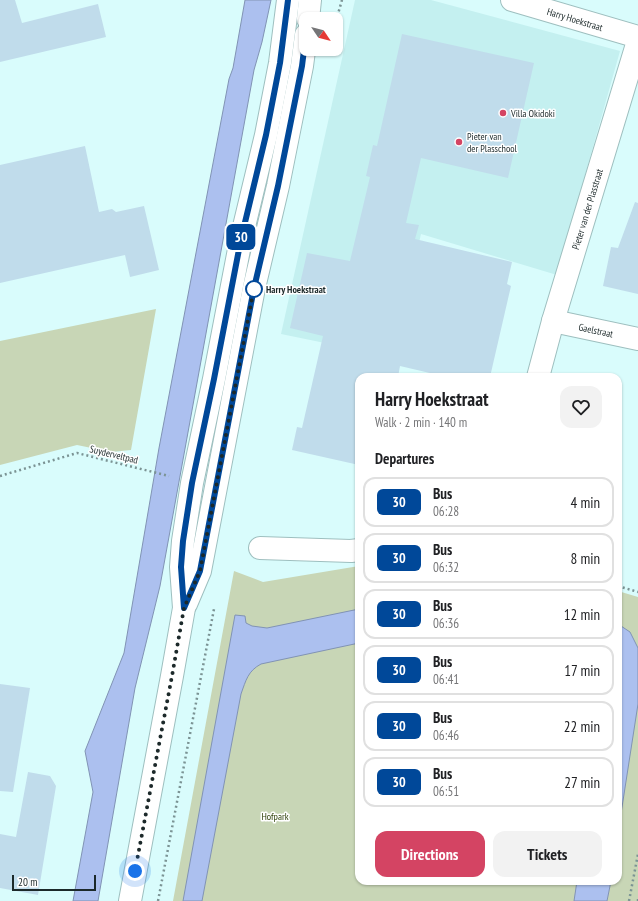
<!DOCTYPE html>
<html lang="en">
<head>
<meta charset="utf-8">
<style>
  :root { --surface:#fff; --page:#f2f2f2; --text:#202124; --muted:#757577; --line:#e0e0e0; --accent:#d44463 }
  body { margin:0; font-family:"PT Sans Narrow",sans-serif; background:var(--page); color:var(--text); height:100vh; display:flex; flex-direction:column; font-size:15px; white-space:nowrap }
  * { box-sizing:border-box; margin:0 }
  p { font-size:13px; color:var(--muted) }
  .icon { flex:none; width:22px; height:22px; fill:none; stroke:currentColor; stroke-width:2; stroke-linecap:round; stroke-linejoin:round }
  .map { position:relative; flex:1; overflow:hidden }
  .sheet { position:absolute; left:355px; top:373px; width:267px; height:512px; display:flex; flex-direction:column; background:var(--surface); border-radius:12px; box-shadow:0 1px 3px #0004 }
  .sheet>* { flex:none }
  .badge { padding:0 8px; border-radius:6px; font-size:14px; line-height:26px }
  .needle { width:26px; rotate:125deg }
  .buttons { position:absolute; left:299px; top:12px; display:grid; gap:8px }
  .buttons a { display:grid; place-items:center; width:44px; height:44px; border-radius:8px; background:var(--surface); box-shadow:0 1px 3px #0004; font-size:20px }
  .scale { position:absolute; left:12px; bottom:10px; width:84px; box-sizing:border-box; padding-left:4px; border:2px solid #1c292a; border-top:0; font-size:11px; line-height:14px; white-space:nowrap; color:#1c292a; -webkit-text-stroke:3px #fff; paint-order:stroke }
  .you { position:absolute; width:20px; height:20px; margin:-10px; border:3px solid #fff; border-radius:50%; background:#1a73e8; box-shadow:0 0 0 6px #1a73e833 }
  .map>.badge { position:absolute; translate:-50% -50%; box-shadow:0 0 0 2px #fff }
  h2 { padding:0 20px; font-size:15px; line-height:36px }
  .round { display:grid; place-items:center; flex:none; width:42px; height:42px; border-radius:12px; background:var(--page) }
  .head { display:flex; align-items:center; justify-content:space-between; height:68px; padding:0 20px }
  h1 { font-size:19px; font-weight:800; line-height:30px }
  .action { display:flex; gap:8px; margin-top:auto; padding:8px 20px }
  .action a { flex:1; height:46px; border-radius:12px; background:var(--accent); color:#fff; font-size:16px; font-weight:800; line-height:46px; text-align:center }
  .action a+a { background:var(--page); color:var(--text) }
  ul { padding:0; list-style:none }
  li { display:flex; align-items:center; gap:12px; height:50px; margin:0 8px 6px; padding:0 12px; border:2px solid var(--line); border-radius:12px }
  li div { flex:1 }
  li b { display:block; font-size:15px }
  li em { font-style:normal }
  li .badge { min-width:44px; font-weight:700; text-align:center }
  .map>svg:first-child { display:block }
</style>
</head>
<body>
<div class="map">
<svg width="638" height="901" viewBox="0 0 638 901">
  <rect width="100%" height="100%" fill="#d9fcfc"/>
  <path fill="#c4f0f0" d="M 355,0 L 431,0 L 620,51 L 557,275 L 421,234 L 393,357 L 281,334 Z"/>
  <g fill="#c8d6b6">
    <path d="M 156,309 L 131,450 L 111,452 L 77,445 L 0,465 L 0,341 Z"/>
    <path d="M 359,566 L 359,881 L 618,881 L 618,591 L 638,597 L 638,901 L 173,901 L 234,571 L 263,582 Z"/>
  </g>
  <g fill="#acc0ef" stroke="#8193b4">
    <path d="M 245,0 L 271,0 L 262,42 L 254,70 L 160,586 L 135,688 L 98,901 L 73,901 L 93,792 L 85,751 L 124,653 L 159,448 L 229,79 L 233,68 Z"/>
    <path d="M 359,609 L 359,643 L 261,664 C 248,671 246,680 241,694 L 202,901 L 183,901 L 235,615 L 245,616 L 246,623 L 252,626 L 267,628 Z"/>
    <path d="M 618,624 L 630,632 L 638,648 L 638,704 L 618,833 Z"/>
    <path d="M 577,881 L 611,881 L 607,901 L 574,901 Z"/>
  </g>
  <g fill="#c0dceb">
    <path d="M 0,0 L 15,0 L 22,23 L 98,4 L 106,37 L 0,62 Z"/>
    <path d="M 402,34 L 534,63 L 508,178 L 421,158 L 406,223 L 419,225 L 415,239 L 512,262 L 507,284 L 511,286 L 490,377 L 447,377 L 400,366 L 398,377 L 359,377 L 359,465 L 292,450 L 297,427 L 302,428 L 323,336 L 290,328 L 307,253 L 350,261 L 370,177 L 366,176 L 373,145 L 377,146 Z"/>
    <path d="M 85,146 L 99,212 L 112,209 L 116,212 L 144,206 L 159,270 L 130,277 L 125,255 L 0,283 L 0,165 Z"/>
    <path d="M 635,202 L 638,203 L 638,294 L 603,286 L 611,247 L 618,248 Z"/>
    <path d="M 0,684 L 30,688 L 13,792 L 0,791 Z"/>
    <path d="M 28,772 L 50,776 L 56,786 L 38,895 L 0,888 L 0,834 L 16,837 Z"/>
  </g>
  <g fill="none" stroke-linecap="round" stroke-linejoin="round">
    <defs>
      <g id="minor">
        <path d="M 512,0 L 638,37"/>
        <path d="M 553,321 L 638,339"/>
        <path d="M 538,377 L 553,321 L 638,41"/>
        <path d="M 260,548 L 351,551 L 359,550"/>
      </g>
      <g id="major">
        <path d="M 308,19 L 310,0"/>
        <path d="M 186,604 L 200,571 L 254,288 L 278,186 L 302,66 L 306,35"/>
        <path d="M 130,901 L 172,676 L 184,608 L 181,567 L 183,541 L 192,483 L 214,379 L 241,239 L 266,135 L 280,63 L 288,0"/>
      </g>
    </defs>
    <use href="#minor" stroke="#9ebfbf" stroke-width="24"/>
    <use href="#major" stroke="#9ebfbf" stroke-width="24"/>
    <g stroke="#7b9394" stroke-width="2.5" stroke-dasharray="2 3" stroke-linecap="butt">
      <path d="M 336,21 L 342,0"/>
      <path d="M 0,476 L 77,453 L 169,476"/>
      <path d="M 618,586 L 638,592"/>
      <path d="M 158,901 L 214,609"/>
      <path d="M 629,901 L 638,854"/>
      <path d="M 638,901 L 638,899"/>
    </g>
    <use href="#minor" stroke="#fff" stroke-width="22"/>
    <use href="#major" stroke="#fff" stroke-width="22"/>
  </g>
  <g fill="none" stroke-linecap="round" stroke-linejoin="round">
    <defs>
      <path id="line" d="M 288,0 L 280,63 L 266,135 L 241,239 L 214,379 L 192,483 L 183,541 L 181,567 L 184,608 L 200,571 L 254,288 L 278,186 L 302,66 L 306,34"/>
    </defs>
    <use href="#line" stroke="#fff" stroke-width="9"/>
    <use href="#line" stroke="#004899" stroke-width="6"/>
    <path stroke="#1c292a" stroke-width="4" stroke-dasharray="0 7.2" d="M 135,871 L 172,676 L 184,608 L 200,571 L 254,288 L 254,289"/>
  </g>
  <g fill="#d44463" stroke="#fff" stroke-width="1.5">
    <circle cx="503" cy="113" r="4"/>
    <circle cx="459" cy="142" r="4"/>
  </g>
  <circle fill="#fff" stroke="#004899" stroke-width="2" cx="254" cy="289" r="8"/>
  <g text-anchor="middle" stroke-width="3" stroke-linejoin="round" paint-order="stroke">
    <g font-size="10" fill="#1c292a" stroke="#fff">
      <text transform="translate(575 19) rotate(17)" y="4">Harry Hoekstraat</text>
      <text transform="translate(587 209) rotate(-73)" y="4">Pieter van der Plasstraat</text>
      <text transform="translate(596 330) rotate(12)" y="4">Gaelstraat</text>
      <text transform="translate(114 454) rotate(14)" y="4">Suyderveltpad</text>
    </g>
    <g font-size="10" fill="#1c292a" stroke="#fff" text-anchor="start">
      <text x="511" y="117">Villa Okidoki</text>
      <text x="467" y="140">Pieter van<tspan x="467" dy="12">der Plasschool</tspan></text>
    </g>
    <g font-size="10" font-weight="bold" fill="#1c292a" stroke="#fff" text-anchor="start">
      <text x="266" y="293">Harry Hoekstraat</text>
    </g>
    <g font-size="10" fill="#2d4009" stroke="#fff">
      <text x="275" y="820">Hofpark</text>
    </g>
  </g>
</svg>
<div class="buttons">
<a><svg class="needle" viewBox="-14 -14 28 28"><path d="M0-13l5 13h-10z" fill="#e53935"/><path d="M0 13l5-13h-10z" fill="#757577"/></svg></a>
</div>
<div class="scale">20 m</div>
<div class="you" style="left:135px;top:871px"></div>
<b class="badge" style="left:241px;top:237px;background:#004899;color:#fff">30</b>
<section class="sheet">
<div class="head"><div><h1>Harry Hoekstraat</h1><p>Walk · 2 min · 140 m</p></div><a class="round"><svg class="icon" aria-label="heart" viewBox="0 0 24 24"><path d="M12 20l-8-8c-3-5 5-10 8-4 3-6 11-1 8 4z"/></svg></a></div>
<h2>Departures</h2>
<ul>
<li><span class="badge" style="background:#004899;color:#fff">30</span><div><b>Bus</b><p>06:28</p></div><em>4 min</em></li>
<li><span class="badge" style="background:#004899;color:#fff">30</span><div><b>Bus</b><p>06:32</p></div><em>8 min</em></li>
<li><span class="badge" style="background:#004899;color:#fff">30</span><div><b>Bus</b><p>06:36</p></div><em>12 min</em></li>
<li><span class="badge" style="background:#004899;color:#fff">30</span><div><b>Bus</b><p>06:41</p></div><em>17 min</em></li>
<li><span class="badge" style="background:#004899;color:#fff">30</span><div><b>Bus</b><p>06:46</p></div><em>22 min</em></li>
<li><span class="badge" style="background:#004899;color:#fff">30</span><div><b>Bus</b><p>06:51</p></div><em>27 min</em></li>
</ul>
<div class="action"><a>Directions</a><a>Tickets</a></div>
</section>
</div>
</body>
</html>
